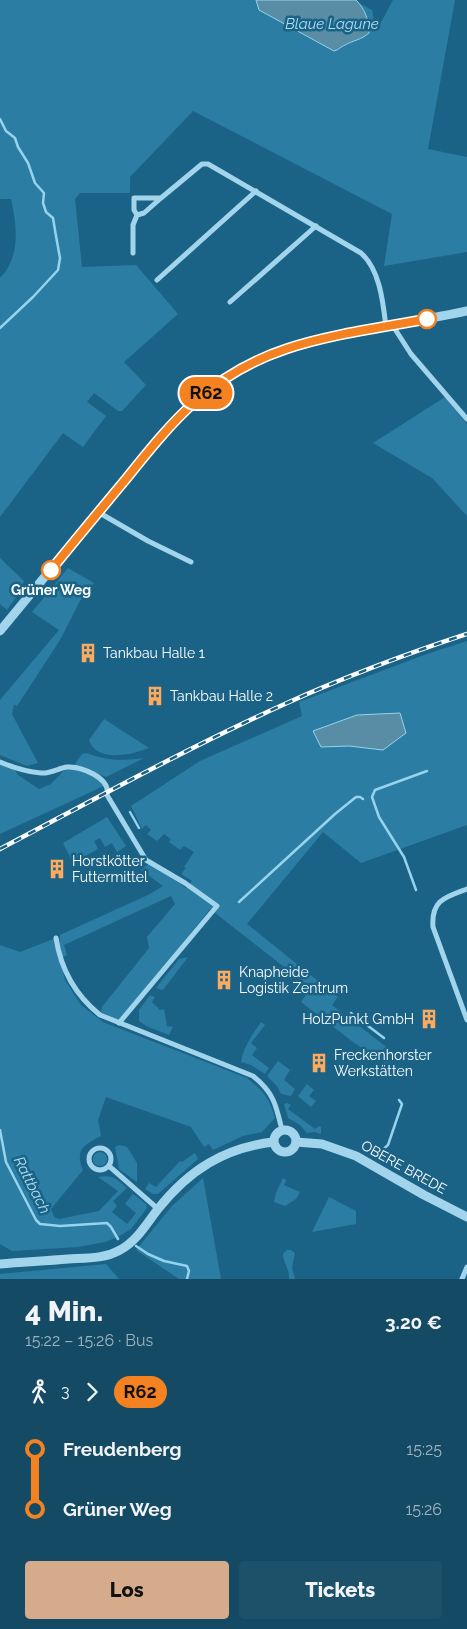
<!DOCTYPE html>
<html lang="de">
<head>
<meta charset="utf-8">
<style>
  :root { --surface:#144a64; --page:#1d516a; --text:#f1f3f6; --muted:#9db3bf; --accent:#d6ab8b }
  body { margin:0; font-family:Raleway,sans-serif; background:var(--page); color:var(--text); height:100vh; display:flex; flex-direction:column; font-size:19px; white-space:nowrap }
  * { box-sizing:border-box; margin:0 }
  p { font-size:16px; color:var(--muted) }
  .icon { flex:none; width:28px; height:28px; fill:none; stroke:currentColor; stroke-width:2; stroke-linecap:round; stroke-linejoin:round }
  .map { position:relative; height:1279px; overflow:hidden }
  .panel { display:flex; flex-direction:column; background:var(--surface); flex:1 }
  .panel>* { flex:none }
  .badge { padding:0 10px; border-radius:16px; font-size:18px; line-height:32px }
  .map>.badge { position:absolute; translate:-50% -50%; box-shadow:0 0 0 2px #fff }
  .legs { display:flex; align-items:center; gap:8px; height:55px; padding:0 25px; font-size:16px }
  .legs p { margin-inline-start:auto }
  .overview { display:flex; align-items:center; justify-content:space-between; height:85px; padding:0 25px }
  h1 { font-size:28px; font-weight:800; line-height:38px }
  .button { display:flex; gap:10px; margin-top:auto; padding:10px 25px }
  .button a { flex:1; height:58px; border-radius:5px; background:var(--accent); color:#111; font-size:20px; font-weight:800; line-height:58px; text-align:center }
  .button a+a { background:var(--page); color:var(--text) }
  ul { padding:0 25px; list-style:none }
  li { display:flex; align-items:center; gap:18px; height:60px; font-size:19px }
  li i { display:grid; place-items:center; width:8px; height:100%; margin:0 6px; background:currentColor }
  li i::after { content:''; width:12px; height:12px; margin:-6px; border:4px solid; border-radius:50%; background:var(--surface) }
  li p { margin-inline-start:auto }
  li:first-child i { background:linear-gradient(#0000 50%,currentColor 0) }
  li:last-child i { background:linear-gradient(currentColor 50%,#0000 0) }
  .map>svg:first-child { display:block }
</style>
</head>
<body>
<div class="map">
<svg width="467" height="1279" viewBox="0 0 467 1279">
  <rect width="100%" height="100%" fill="#1b6386"/>
  <g fill="#2b7da3">
    <path d="M 0,0 L 256,0 L 259,10 L 334,51 L 369,33 L 368,20 L 359,3 L 372,10 L 375,25 L 379,26 L 393,0 L 455,0 L 428,149 L 467,157 L 467,252 L 384,266 L 392,214 L 193,111 L 130,177 L 130,193 L 80,193 L 75,199 L 82,267 L 136,265 L 178,314 L 124,362 L 146,385 L 122,411 L 118,411 L 94,393 L 87,402 L 106,416 L 83,447 L 63,433 L 0,517 L 0,278 C 21,256 17,226 11,199 L 0,199 Z"/>
    <path d="M 445,397 L 467,424 L 467,516 L 432,478 L 373,443 Z"/>
    <path d="M 0,558 L 24,581 L 17,596 L 7,610 L 0,604 Z"/>
    <path d="M 68,568 L 94,583 L 80,601 L 60,640 L 17,706 L 14,705 L 12,714 L 38,763 L 27,766 L 0,755 L 0,700 L 59,630 L 32,612 Z"/>
    <path d="M 467,641 L 467,825 L 361,863 L 323,832 L 247,924 L 338,997 L 332,1005 L 389,1049 L 390,1067 L 353,1042 L 301,1002 L 311,988 L 210,909 L 119,1023 L 100,1015 L 102,1007 L 149,948 L 147,937 L 175,904 L 171,896 L 64,945 L 67,955 L 60,959 L 65,980 L 81,1005 L 103,1022 L 247,1078 C 264,1092 269,1097 275,1118 L 262,1132 L 243,1136 L 213,1150 L 209,1144 L 204,1147 L 191,1127 L 106,1097 L 98,1120 L 101,1136 C 85,1144 74,1150 83,1170 L 51,1209 L 54,1217 L 59,1219 L 99,1211 L 118,1191 L 98,1177 C 112,1174 117,1179 127,1188 L 113,1201 L 117,1206 L 112,1212 L 127,1224 L 136,1213 L 125,1204 L 133,1194 L 146,1204 L 147,1208 L 131,1229 L 118,1237 L 105,1242 L 78,1247 L 12,1251 L 0,1244 L 0,945 L 20,952 L 56,938 L 59,954 L 60,935 L 150,894 L 163,886 L 141,870 L 150,863 L 186,888 L 192,881 L 181,874 L 186,868 L 184,867 L 194,852 L 184,846 L 180,850 L 169,842 L 171,839 L 164,834 L 157,841 L 147,834 L 151,830 L 146,825 L 142,829 L 131,806 L 200,761 L 302,716 L 299,702 L 424,655 Z"/>
    <path d="M 104,719 L 149,748 C 131,755 97,763 89,740 Z"/>
    <path d="M 87,753 C 107,761 124,761 144,758 L 106,777 L 78,767 L 75,764 L 82,754 Z"/>
    <path d="M 0,762 L 13,766 L 18,775 L 39,789 L 51,784 L 67,767 L 96,775 L 106,785 L 0,834 Z"/>
    <path d="M 107,817 L 126,846 L 117,852 L 112,843 L 105,847 L 100,838 L 94,841 L 98,849 L 73,863 L 63,843 Z"/>
    <path d="M 188,957 L 163,990 L 156,988 L 179,959 Z"/>
    <path d="M 150,995 L 155,997 L 152,1002 L 160,1010 L 164,1009 L 167,1026 L 173,1027 L 169,1035 L 146,1026 L 139,1021 L 139,1010 Z"/>
    <path d="M 261,1022 L 265,1025 L 251,1043 L 257,1048 L 252,1055 L 269,1068 L 265,1074 L 251,1065 L 241,1062 C 244,1046 252,1035 261,1022 Z"/>
    <path d="M 278,1061 L 290,1070 L 284,1080 L 295,1089 L 291,1096 L 281,1094 L 277,1086 L 267,1076 Z"/>
    <path d="M 307,1084 L 314,1090 L 309,1096 L 316,1101 L 311,1107 L 298,1096 Z"/>
    <path d="M 287,1103 L 291,1105 L 288,1109 L 315,1129 L 319,1126 L 321,1127 L 321,1134 L 315,1132 L 307,1133 L 300,1125 L 288,1118 L 284,1104 Z"/>
    <path d="M 120,1145 L 127,1147 L 137,1163 L 137,1182 L 119,1169 L 115,1147 Z"/>
    <circle cx="100" cy="1159" r="7"/>
    <path d="M 195,1153 L 198,1159 L 158,1194 L 153,1194 L 145,1189 L 149,1183 L 156,1187 L 180,1161 L 182,1162 Z"/>
    <path d="M 203,1178 L 221,1279 L 179,1279 L 136,1250 L 172,1206 Z"/>
    <path d="M 283,1178 L 286,1180 L 284,1185 L 300,1192 L 296,1199 L 285,1206 L 274,1202 L 276,1193 Z"/>
    <path d="M 329,1197 L 356,1211 L 356,1224 L 312,1232 Z"/>
    <path d="M 287,1250 L 291,1250 L 295,1253 L 292,1268 L 295,1279 L 289,1279 C 290,1269 283,1263 283,1254 Z"/>
    <path d="M 106,1264 L 119,1279 L 0,1279 L 0,1274 Z"/>
  </g>
  <g fill="#598da6" stroke="#95d3ee">
    <path d="M 256,0 L 356,0 C 365,9 369,20 369,33 C 361,40 354,40 345,45 C 340,47 339,50 334,51 L 259,10 Z"/>
    <path d="M 400,713 L 406,733 L 383,750 L 349,746 L 321,747 L 313,731 L 357,715 Z"/>
  </g>
  <g fill="none" stroke-linecap="round" stroke-linejoin="round">
    <g stroke="#95d3ee" stroke-width="2.5">
      <path d="M 0,119 L 6,131 L 15,138 L 18,147 L 28,163 L 35,183 L 44,193 L 43,203 L 46,212 L 53,218 L 56,236 L 60,258 L 58,270 L 33,297 L 0,328"/>
      <path d="M 130,812 L 139,828"/>
      <path d="M 416,890 L 404,857 L 379,817 L 372,797 L 375,790 L 427,771"/>
      <path d="M 239,902 L 335,814 L 356,797 L 360,797 L 363,799"/>
      <path d="M 351,1013 L 384,1038"/>
      <path d="M 0,1130 L 6,1162 L 36,1220 L 40,1224 L 60,1226 L 107,1223 L 111,1227 L 118,1239"/>
      <path d="M 371,1147 L 381,1151 L 388,1145 L 402,1104 L 399,1100"/>
      <path d="M 136,1246 L 148,1254 L 164,1261 L 187,1266 L 189,1271 L 187,1279"/>
    </g>
    <g stroke="#a2d5ec" stroke-width="5">
      <path d="M 161,198 L 144,213 L 137,215 L 134,210 L 134,198 L 161,198 L 202,164 L 208,164 L 361,253 C 380,270 383,302 386,327"/>
      <path d="M 133,253 L 133,225 L 137,215"/>
      <path d="M 157,280 L 256,191"/>
      <path d="M 230,302 L 316,226"/>
      <path d="M 393,326 L 411,354 L 467,419"/>
      <path d="M 98,512 L 148,541 L 191,562"/>
      <path d="M 0,762 C 12,767 28,772 41,773 C 50,774 59,768 67,767 C 81,766 111,778 107,795 L 146,860 L 185,883 L 217,906 L 119,1023"/>
      <path d="M 467,889 C 445,897 431,900 433,927 L 467,1020"/>
      <path d="M 56,938 C 61,970 75,995 100,1015 L 253,1076 C 274,1093 276,1105 282,1130"/>
      <circle cx="100" cy="1159" r="11"/>
      <path d="M 109,1166 L 158,1209"/>
      <path d="M 462,1279 L 467,1267"/>
    </g>
    <g stroke="#a2d5ec" stroke-width="9">
      <path d="M 0,631 L 165,431 C 184,412 202,392 225,378 C 297,333 386,329 467,311"/>
      <circle cx="285" cy="1141" r="11"/>
      <path d="M 296,1142 L 322,1144 L 356,1156 L 424,1195 L 467,1217"/>
      <path d="M 0,1264 C 23,1262 45,1261 68,1259 C 86,1258 104,1259 120,1250 C 137,1241 147,1223 158,1209 C 189,1170 224,1148 273,1142"/>
    </g>
    <defs>
      <path id="rail" d="M 0,849 C 95,799 189,747 287,703 C 345,677 406,654 467,634"/>
    </defs>
    <use href="#rail" stroke="#fff" stroke-width="4.5"/>
    <use href="#rail" stroke="#1b6386" stroke-width="2.5" stroke-dasharray="8" stroke-linecap="butt"/>
  </g>
  <g fill="none" stroke-linecap="round" stroke-linejoin="round">
    <defs>
      <path id="line-1" d="M 51,570 C 76,539 101,509 126,479 C 173,420 211,374 286,349 C 331,334 380,328 427,319"/>
    </defs>
    <use href="#line-1" stroke="#fff" stroke-width="11"/>
    <use href="#line-1" stroke="#f58220" stroke-width="8"/>
  </g>
  <defs>
    <symbol id="building-bare" viewBox="-9 -9 18 18"><path d="M-4-6H4V6H1V3H-1V6H-4ZM-2.5-4.3h1.7v1.8h-1.7ZM.8-4.3h1.7v1.8H.8ZM-2.5-1h1.7V.8h-1.7ZM.8-1h1.7V.8H.8Z" fill="#fdaa5e" stroke="#1b6386" stroke-width="2.5" paint-order="stroke"/></symbol>
  </defs>
  <g fill-rule="evenodd">
    <use href="#building-bare" x="74" y="639" width="28" height="28"/>
    <use href="#building-bare" x="141" y="682" width="28" height="28"/>
    <use href="#building-bare" x="43" y="855" width="28" height="28"/>
    <use href="#building-bare" x="210" y="966" width="28" height="28"/>
    <use href="#building-bare" x="415" y="1005" width="28" height="28"/>
    <use href="#building-bare" x="305" y="1049" width="28" height="28"/>
  </g>
  <g fill="#fff" stroke="#f58220" stroke-width="2.5">
    <circle cx="427" cy="319" r="9"/>
    <circle cx="51" cy="570" r="9"/>
  </g>
  <g text-anchor="middle" stroke-width="5" stroke-linejoin="round" paint-order="stroke">
    <g font-size="14" font-weight="bold" fill="#fff" stroke="#1b6386">
      <text x="51" y="595">Grüner Weg</text>
    </g>
    <g font-size="14" fill="#fff" stroke="#1b6386" text-anchor="start">
      <text x="103" y="658">Tankbau Halle 1</text>
      <text x="170" y="701">Tankbau Halle 2</text>
      <text x="72" y="866">Horstkötter<tspan x="72" dy="16">Futtermittel</tspan></text>
      <text x="239" y="977">Knapheide<tspan x="239" dy="16">Logistik Zentrum</tspan></text>
      <text x="414" y="1024" text-anchor="end">HolzPunkt GmbH</text>
      <text x="334" y="1060">Freckenhorster<tspan x="334" dy="16">Werkstätten</tspan></text>
    </g>
    <g font-size="14" fill="#fff" stroke="#1b6386">
      <text transform="translate(404 1167) rotate(29)" y="5">OBERE BREDE</text>
    </g>
    <g font-size="15" font-style="italic" fill="#aedef3" stroke="#1b6386">
      <text x="332" y="29">Blaue Lagune</text>
      <text transform="translate(32 1185) rotate(63)" y="5">Rattbach</text>
    </g>
  </g>
</svg>
<b class="badge" style="left:206px;top:393px;background:#f58220;color:#111">R62</b>
</div>
<section class="panel">
<div class="overview"><div><h1>4 Min.</h1><p>15:22 – 15:26 · Bus</p></div><b>3.20 €</b></div>
<div class="legs"><svg class="icon" aria-label="walk" viewBox="0 0 24 24"><circle cx="13" cy="4" r="2"/><path d="M13 8l-2 6 4 7M11 14l-3 7M7 12l3-4h3l4 4"/></svg>3<svg class="icon" aria-label="forward" viewBox="0 0 24 24"><path d="M9 5l7 7-7 7"/></svg><b class="badge" style="background:#f58220;color:#111">R62</b></div>
<ul>
<li><i style="color:#f58220"></i><b>Freudenberg</b><p>15:25</p></li>
<li><i style="color:#f58220"></i><b>Grüner Weg</b><p>15:26</p></li>
</ul>
<div class="button"><a>Los</a><a>Tickets</a></div>
</section>
</body>
</html>
